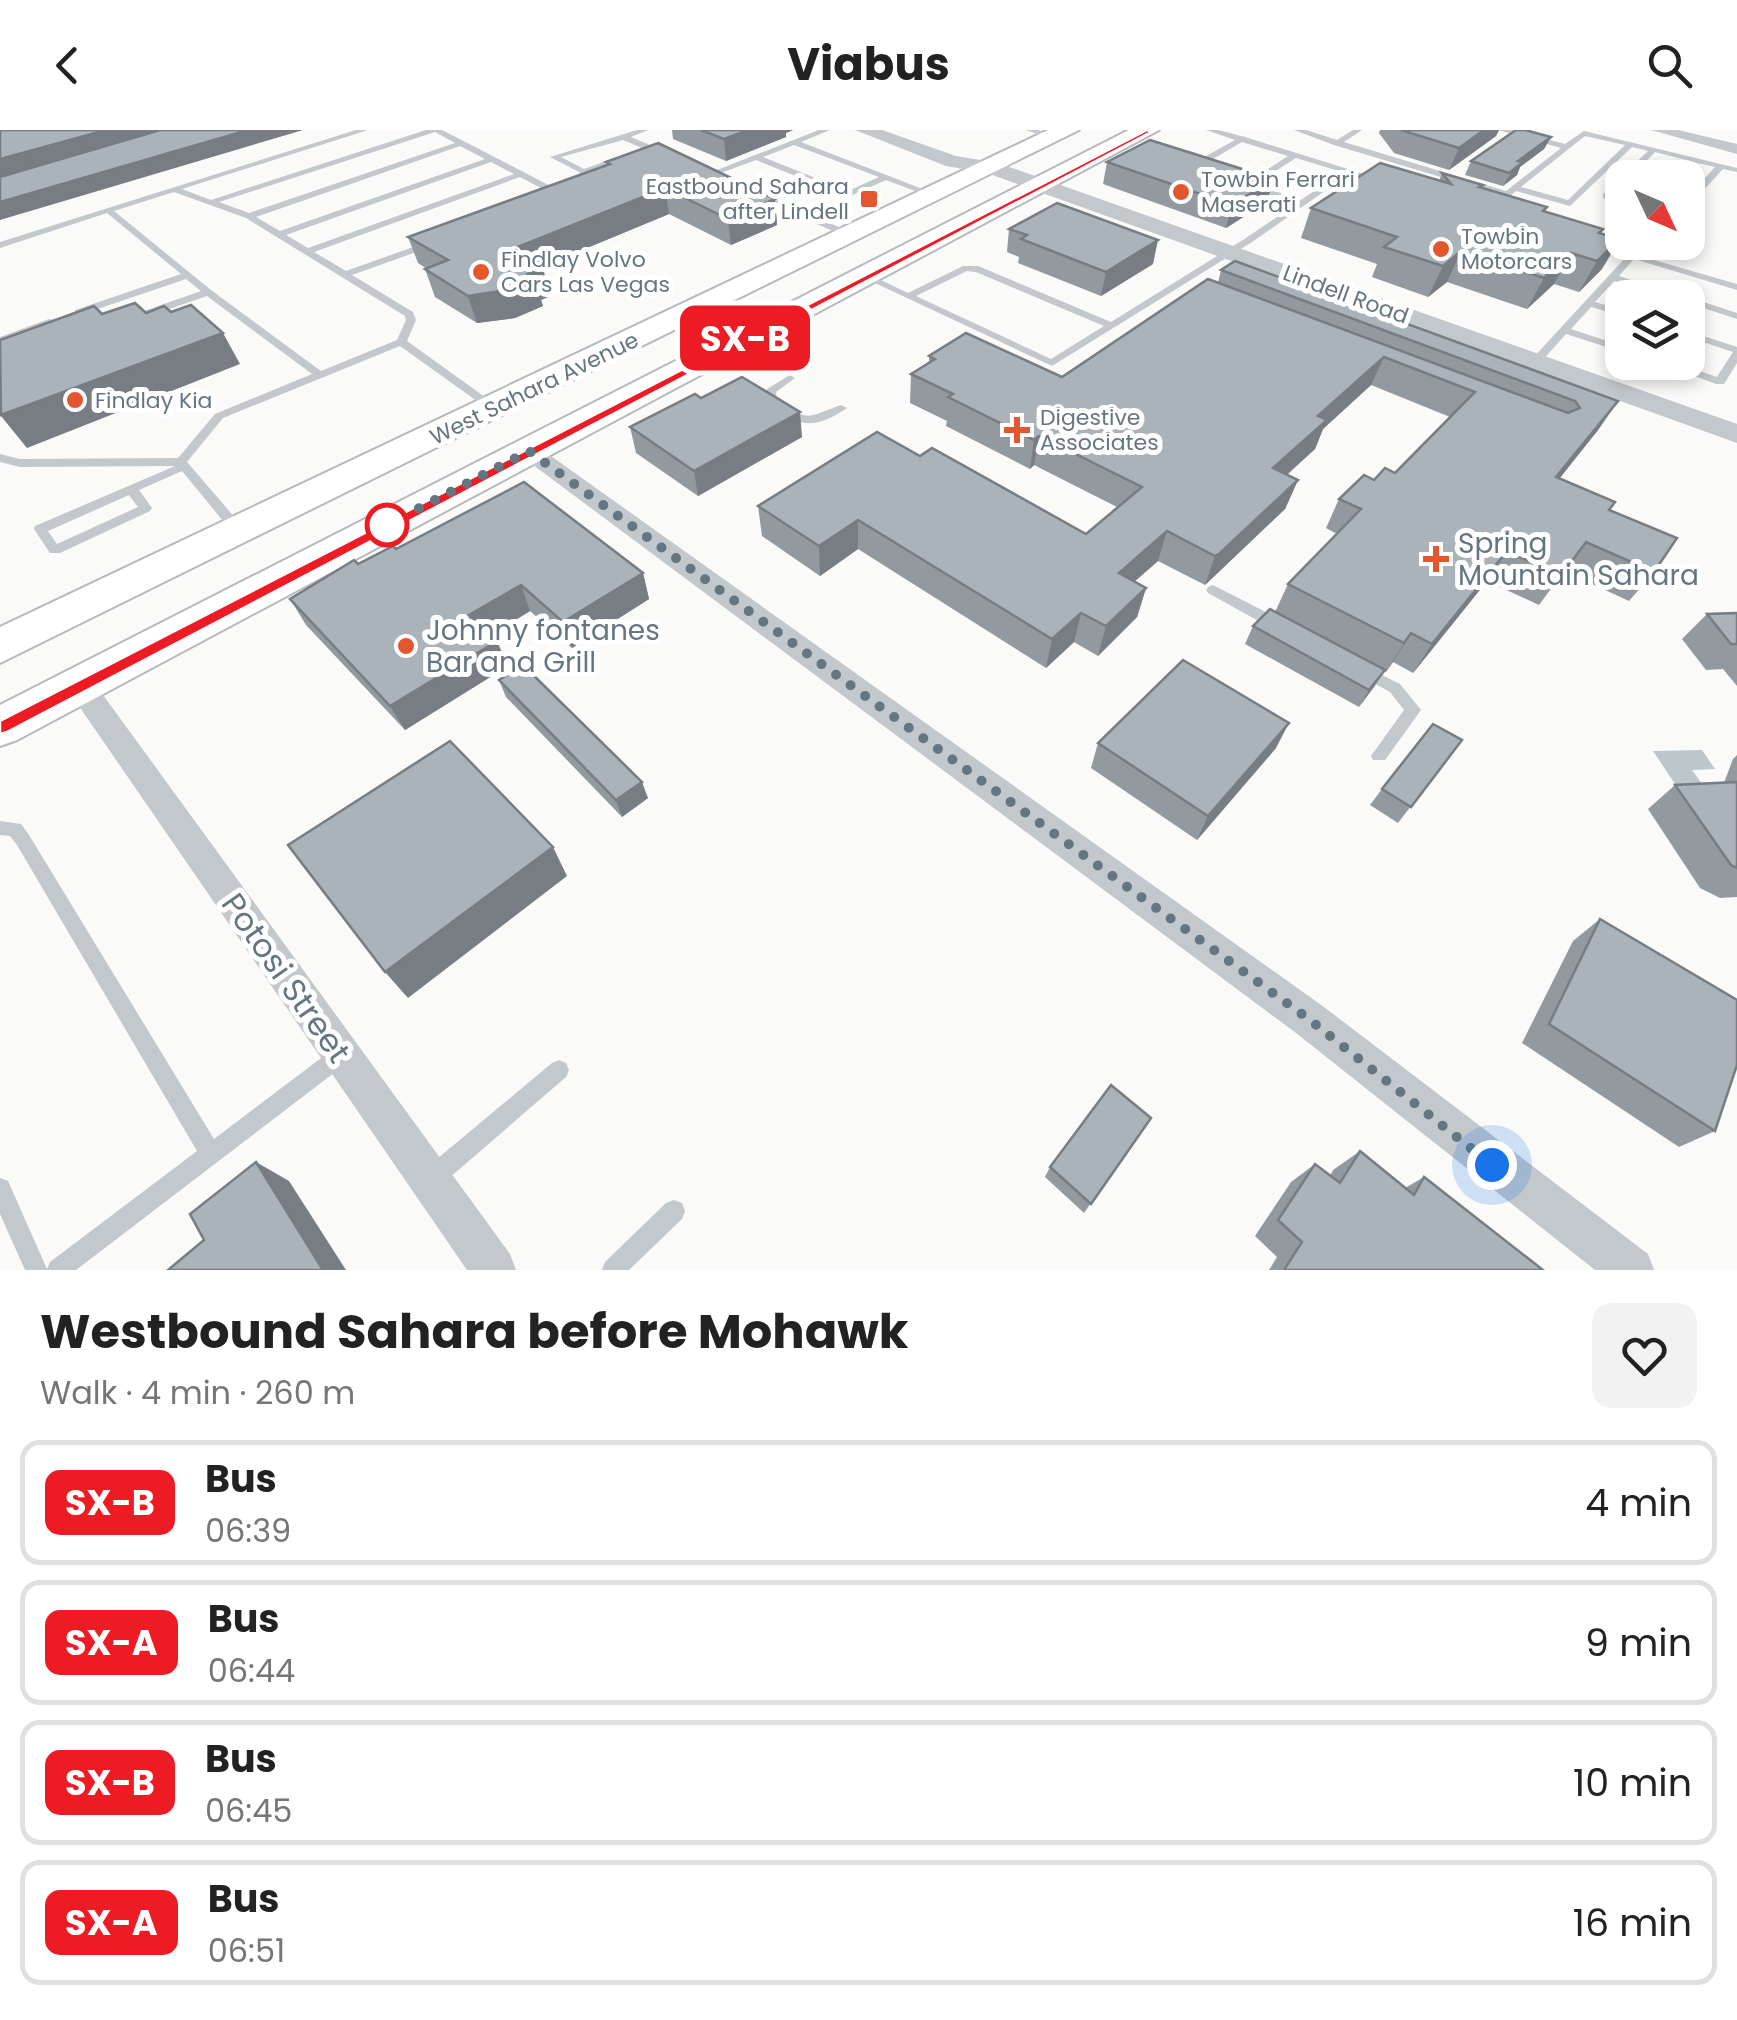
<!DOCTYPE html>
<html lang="en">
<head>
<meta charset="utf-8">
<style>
  :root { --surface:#fff; --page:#f2f2f2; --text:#222; --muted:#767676; --line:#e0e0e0 }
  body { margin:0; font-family:Poppins,sans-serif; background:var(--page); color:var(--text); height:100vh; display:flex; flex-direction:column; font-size:38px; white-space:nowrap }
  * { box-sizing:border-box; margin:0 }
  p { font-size:32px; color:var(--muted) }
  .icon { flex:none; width:55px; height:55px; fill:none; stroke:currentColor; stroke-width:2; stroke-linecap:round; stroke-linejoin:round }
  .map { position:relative; height:1140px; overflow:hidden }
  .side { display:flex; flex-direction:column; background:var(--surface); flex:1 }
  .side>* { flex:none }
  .badge { padding:0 20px; border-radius:15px; font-size:35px; line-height:65px }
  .needle { width:65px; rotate:134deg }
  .buttons { position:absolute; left:1605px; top:30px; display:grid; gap:20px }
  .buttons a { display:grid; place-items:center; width:100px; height:100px; border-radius:20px; background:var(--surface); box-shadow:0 5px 15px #0003; font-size:50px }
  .you { position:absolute; width:50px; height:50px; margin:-25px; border:8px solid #fff; border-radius:50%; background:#1a73e8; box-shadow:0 0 0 15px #1a73e833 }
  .map>.badge { position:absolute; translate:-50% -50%; box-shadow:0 0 0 5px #fff }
  .round { display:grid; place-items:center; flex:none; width:105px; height:105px; border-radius:20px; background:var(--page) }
  .summary { display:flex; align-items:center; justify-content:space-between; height:170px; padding:0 40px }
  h1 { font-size:48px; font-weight:700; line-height:75px }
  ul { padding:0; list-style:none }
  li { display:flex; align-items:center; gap:30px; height:125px; margin:0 20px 15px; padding:0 20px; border:5px solid var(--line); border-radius:20px }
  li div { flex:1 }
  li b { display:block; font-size:38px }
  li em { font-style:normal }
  li .badge { min-width:110px; font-weight:700; text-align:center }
  header { display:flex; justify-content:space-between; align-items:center; height:130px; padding:0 40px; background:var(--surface); font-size:45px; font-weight:700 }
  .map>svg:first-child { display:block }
</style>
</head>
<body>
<header><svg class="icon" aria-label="back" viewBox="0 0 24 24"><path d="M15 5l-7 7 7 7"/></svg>Viabus<svg class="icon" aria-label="search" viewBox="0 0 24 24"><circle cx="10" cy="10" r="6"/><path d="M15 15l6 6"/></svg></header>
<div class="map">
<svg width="1737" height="1140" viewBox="0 0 1737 1140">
  <rect width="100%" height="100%" fill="#fafaf8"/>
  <path fill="#bbc7cb" d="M 1702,620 L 1715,639 L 1692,640 L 1706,659 L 1679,660 L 1653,621 Z"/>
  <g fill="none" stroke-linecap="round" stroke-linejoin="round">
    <defs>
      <g id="primary">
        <path d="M 1048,0 L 1079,0 L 0,533 L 0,497 Z"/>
        <path d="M 1129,0 L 1159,0 L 17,610 L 0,616 L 0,575 Z"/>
      </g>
    </defs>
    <use href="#primary" stroke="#b5babe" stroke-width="4"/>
    <g fill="#c3c8cc" fill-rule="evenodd">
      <path d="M 356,0 L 368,0 L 182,59 L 211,70 L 426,0 L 442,0 L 564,63 L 564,67 L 554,68 L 554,65 L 520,47 L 314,122 L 346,141 L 430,111 L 436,111 L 436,115 L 352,145 L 413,182 L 416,190 L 407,211 L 496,275 L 496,279 L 488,279 L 400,216 L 223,288 L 187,332 L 243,397 L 243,403 L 233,403 L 182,341 L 139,360 L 152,378 L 150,381 L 60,423 L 50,423 L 34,399 L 35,396 L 175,336 L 20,337 L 0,332 L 0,324 L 20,329 L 178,328 L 215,284 L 312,244 L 207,166 L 149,186 L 141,186 L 141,182 L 201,161 L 186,149 L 83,184 L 75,184 L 75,180 L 181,144 L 107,83 L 0,118 L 0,112 ZM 435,2 L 455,13 L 249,83 L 219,72 ZM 460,16 L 485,29 L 280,101 L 256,87 ZM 491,32 L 514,44 L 308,118 L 286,105 ZM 174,62 L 246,88 L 405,186 L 406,190 L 397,210 L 321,241 L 211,160 L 114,81 ZM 129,365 L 138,377 L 57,414 L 48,401 Z"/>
      <path d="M 637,0 L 648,0 L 631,7 L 669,23 L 669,27 L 663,27 L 623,10 L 561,27 L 584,39 L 620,26 L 627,28 L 583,44 L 550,27 Z"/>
      <path d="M 819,0 L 830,0 L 801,12 L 938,65 L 931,67 L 886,50 L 848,67 L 756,30 L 718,44 L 726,48 L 726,52 L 720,52 L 707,44 ZM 794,15 L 879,47 L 848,61 L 763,27 Z"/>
      <path d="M 1026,0 L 1038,0 L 1056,7 L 1052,9 Z"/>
      <path d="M 1206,0 L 1218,0 L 1245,7 L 1383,50 L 1379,52 L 1349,44 L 1252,112 L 1052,236 L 860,146 L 868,144 L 908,163 L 963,136 L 978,136 L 1111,192 L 1246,108 L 1296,74 L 1244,55 L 1288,26 L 1242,12 L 1196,39 L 1190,39 L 1190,35 L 1235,10 ZM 1296,28 L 1342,42 L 1301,70 L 1255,54 ZM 967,141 L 976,142 L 1104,196 L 1051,229 L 916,166 Z"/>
      <path d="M 1294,0 L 1306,0 L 1337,10 L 1353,0 L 1362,0 L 1344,12 L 1506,61 L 1561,18 L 1498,0 L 1511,0 L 1565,14 L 1584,1 L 1737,38 L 1737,42 L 1723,39 L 1700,64 L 1688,67 L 1688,62 L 1694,60 L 1715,37 L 1693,32 L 1678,48 L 1669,48 L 1686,30 L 1655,22 L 1630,48 L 1622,48 L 1622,54 L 1612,65 L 1622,68 L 1622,72 L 1603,68 L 1603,64 L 1648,21 L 1632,17 L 1570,76 L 1516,61 L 1510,66 L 1504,66 L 1334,15 ZM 1585,6 L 1625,15 L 1568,70 L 1521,57 Z"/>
      <path d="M 758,62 L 855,104 L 856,106 L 849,108 L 755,67 L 754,65 Z"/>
      <path d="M 1595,113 L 1737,154 L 1737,160 L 1634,129 L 1619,146 L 1683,168 L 1667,168 L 1614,151 L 1595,172 L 1622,180 L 1622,186 L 1591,177 L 1571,199 L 1622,216 L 1622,222 L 1566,204 L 1539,234 L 1531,234 L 1531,230 L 1626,127 L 1595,117 Z"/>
      <path d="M 1688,167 L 1737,183 L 1737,189 L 1688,173 Z"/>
      <path d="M 49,189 L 58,191 L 0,213 L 0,207 Z"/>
      <path d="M 1688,201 L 1737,217 L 1737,233 L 1724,254 L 1716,254 L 1657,232 L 1674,232 L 1717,247 L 1733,222 L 1688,207 Z"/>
      <path d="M 790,245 L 795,248 L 776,262 L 777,271 C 812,292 804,288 841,275 L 847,278 C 814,301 795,297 765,272 L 767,259 Z"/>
      <path d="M 1213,455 L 1283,491 L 1285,495 L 1283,499 L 1273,499 L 1208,463 L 1206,460 L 1208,457 Z"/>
      <path d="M 1364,536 L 1400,554 L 1421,580 L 1385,630 L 1373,630 L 1371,626 L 1404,580 L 1390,562 L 1359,545 L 1357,541 Z"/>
      <path d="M 0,691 L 21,694 L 29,705 L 214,1009 L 333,919 L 340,916 L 347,919 L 350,926 L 347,933 L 76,1140 L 25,1140 L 0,1084 L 0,1048 L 8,1051 L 47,1139 L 50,1132 L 197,1021 L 17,715 L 10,706 L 0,705 Z"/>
      <path d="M 559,930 L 566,933 L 569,940 L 566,947 L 441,1055 L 433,1058 L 425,1055 L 422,1047 L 425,1039 L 552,933 Z"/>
      <path d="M 674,1070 L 682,1073 L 685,1081 L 682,1089 L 629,1140 L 602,1140 L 605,1132 L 666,1073 Z"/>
    </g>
    <g fill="#c3c8cc" fill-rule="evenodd">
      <path d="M 1651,0 L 1678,0 L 1737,14 L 1737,24 Z"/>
      <path d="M 529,314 L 537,316 L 1324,877 L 1648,1124 L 1654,1140 L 1595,1140 L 1296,903 L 521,326 L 517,321 L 521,316 Z"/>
      <path d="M 80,544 L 90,547 L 510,1124 L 516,1140 L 467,1140 L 70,563 L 65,555 L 70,547 Z"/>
    </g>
    <path fill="#c3c8cc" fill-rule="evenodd" d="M 855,0 L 882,0 L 956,26 L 998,33 L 1737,294 L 1737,313 L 987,43 L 946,36 Z"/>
    <use href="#primary" fill="#fff" fill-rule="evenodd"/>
  </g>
  <g fill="#929a9f">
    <path d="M 672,0 L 793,0 L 786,3 L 786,7 L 726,31 L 673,9 Z"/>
    <path d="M 1380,0 L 1499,0 L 1496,6 L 1449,40 L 1394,23 L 1379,3 Z"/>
    <path d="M 1551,7 L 1544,19 L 1520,37 L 1517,45 L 1503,56 L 1465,45 L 1471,31 Z"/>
    <path d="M 606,32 L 775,69 L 777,95 L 731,115 L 669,84 L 541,137 L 550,166 L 541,170 L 543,176 L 515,188 L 477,193 L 435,167 L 425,139 L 427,139 L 418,133 L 408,107 L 607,36 Z"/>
    <path d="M 1107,32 L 1267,72 L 1226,98 L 1103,54 Z"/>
    <path d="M 1442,43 L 1483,55 L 1481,58 L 1547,77 L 1545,82 L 1600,103 L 1602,139 L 1579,162 L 1554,154 L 1527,179 L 1447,152 L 1428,167 L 1372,147 L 1377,134 L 1301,108 L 1311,78 L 1439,51 Z"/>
    <path d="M 1009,99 L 1153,134 L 1101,166 L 1018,133 L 1019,127 L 1007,122 Z"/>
    <path d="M 1221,140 L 1618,271 L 1598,300 L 1559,348 L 1609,380 L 1654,442 L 1629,471 L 1564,441 L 1539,475 L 1487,451 L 1413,543 L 1393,532 L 1386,542 L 1384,541 L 1359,577 L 1245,514 L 1253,496 L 1275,482 L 1288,454 L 1337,404 L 1326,398 L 1339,369 L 1374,350 L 1395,343 L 1450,287 L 1371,255 L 1323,299 L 1315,319 L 1287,345 L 1298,350 L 1285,379 L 1205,455 L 1158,431 L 1135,451 L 1146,458 L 1137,487 L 1098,526 L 1074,512 L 1046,538 L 858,419 L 820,446 L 762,406 L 758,376 L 920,326 L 1086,404 L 1117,377 L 1034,335 L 1030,339 L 946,296 L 947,291 L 910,273 L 911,244 L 929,233 L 929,226 L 1062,247 L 1218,153 Z"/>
    <path d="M 701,268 L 802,307 L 698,366 L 636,323 L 630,297 Z"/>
    <path d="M 396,419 L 643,443 L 649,469 L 572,518 L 530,481 L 491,505 L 508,536 L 405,600 L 306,495 L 290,469 L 358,434 Z"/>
    <path d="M 1737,483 L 1737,556 L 1723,539 L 1706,540 L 1682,509 L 1707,484 Z"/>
    <path d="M 499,550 L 648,668 L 622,687 L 506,567 Z"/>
    <path d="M 1462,610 L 1398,693 L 1370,675 L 1382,659 Z"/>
    <path d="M 1098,613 L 1276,618 L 1197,710 L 1091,638 Z"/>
    <path d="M 1737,625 L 1737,767 L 1720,768 L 1700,758 L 1648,679 L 1675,655 L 1724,653 L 1733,629 Z"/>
    <path d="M 1600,789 L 1715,1001 L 1679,1017 L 1522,913 L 1573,811 Z"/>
    <path d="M 1151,988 L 1084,1083 L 1045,1047 L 1050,1037 Z"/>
    <path d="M 1360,1021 L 1405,1058 L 1424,1047 L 1543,1140 L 1269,1140 L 1277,1127 L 1255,1106 L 1291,1052 L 1315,1034 L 1330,1046 L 1333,1040 Z"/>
  </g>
  <g fill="#777d82">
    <path d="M 106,0 L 164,0 L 0,47 L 0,29 Z"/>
    <path d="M 248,0 L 303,0 L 0,90 L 0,72 Z"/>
    <path d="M 748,0 L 793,0 L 786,3 L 786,7 L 726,31 L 724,9 Z"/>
    <path d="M 1484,0 L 1499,0 L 1496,6 L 1449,40 L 1459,18 Z"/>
    <path d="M 1551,7 L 1544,19 L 1520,37 L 1517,45 L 1503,56 L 1518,31 Z"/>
    <path d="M 1274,49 L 1267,72 L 1226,98 L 1232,75 Z"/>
    <path d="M 665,58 L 669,84 L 517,147 L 510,120 Z"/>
    <path d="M 775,69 L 777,95 L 731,115 L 728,89 Z"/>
    <path d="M 1620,109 L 1602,139 L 1579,162 L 1597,131 Z"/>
    <path d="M 1158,110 L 1153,134 L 1101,166 L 1106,142 Z"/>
    <path d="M 1461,121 L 1447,152 L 1428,167 L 1443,136 Z"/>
    <path d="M 1571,123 L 1554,154 L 1527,179 L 1544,148 Z"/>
    <path d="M 543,138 L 550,166 L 541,170 L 543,176 L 515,188 L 477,193 L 468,166 Z"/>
    <path d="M 223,203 L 240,234 L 27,318 L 1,286 L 0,286 L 0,284 Z"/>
    <path d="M 1384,227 L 1371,255 L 1323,299 L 1315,319 L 1261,367 L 1273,338 L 1318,286 Z"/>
    <path d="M 1618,271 L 1598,300 L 1537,377 L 1556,347 Z"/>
    <path d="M 800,282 L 802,307 L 698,366 L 694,341 Z"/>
    <path d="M 1039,306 L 1034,335 L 1030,339 L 1034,310 Z"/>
    <path d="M 1298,350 L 1285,379 L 1205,455 L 1215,426 Z"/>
    <path d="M 858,390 L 858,419 L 820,446 L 819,416 Z"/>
    <path d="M 1167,401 L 1158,431 L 1111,472 L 1119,443 Z"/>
    <path d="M 1507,421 L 1487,451 L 1413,543 L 1432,514 Z"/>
    <path d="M 643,443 L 649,469 L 572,518 L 563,492 Z"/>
    <path d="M 521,455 L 530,481 L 481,511 L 469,485 Z"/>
    <path d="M 1146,458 L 1137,487 L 1098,526 L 1106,496 Z"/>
    <path d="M 1081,483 L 1074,512 L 1046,538 L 1052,509 Z"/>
    <path d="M 1411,503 L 1393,532 L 1386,542 L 1404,513 Z"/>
    <path d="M 497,511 L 508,536 L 405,600 L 390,576 Z"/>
    <path d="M 1385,540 L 1374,557 L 1359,577 L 1369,560 Z"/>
    <path d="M 1289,593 L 1276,618 L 1197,710 L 1208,686 Z"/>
    <path d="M 642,652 L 648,668 L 622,687 L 616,670 Z"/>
    <path d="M 553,717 L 567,746 L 408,868 L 385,842 Z"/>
    <path d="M 256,1032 L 289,1051 L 346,1140 L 323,1140 Z"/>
  </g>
  <g fill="#aab3b9" stroke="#777d82" stroke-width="2.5">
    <path d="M 0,0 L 106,0 L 0,29 Z"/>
    <path d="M 160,0 L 248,0 L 0,72 L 0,47 Z"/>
    <path d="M 701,0 L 748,0 L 724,9 Z"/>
    <path d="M 1401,0 L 1484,0 L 1459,18 Z"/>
    <path d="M 1516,0 L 1525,0 L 1551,7 L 1518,31 L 1523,32 L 1509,43 L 1471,31 Z"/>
    <path d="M 1150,10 L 1274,49 L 1232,75 L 1107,32 Z"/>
    <path d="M 658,13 L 775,69 L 728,89 L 665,58 L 510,120 L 543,138 L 528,144 L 535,148 L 507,160 L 468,166 L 425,139 L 448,130 L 408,107 L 610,34 L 606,32 Z"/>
    <path d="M 1380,33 L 1451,54 L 1442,43 L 1483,55 L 1479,57 L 1547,77 L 1543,81 L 1603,99 L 1599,103 L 1620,109 L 1597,131 L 1571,123 L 1544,148 L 1461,121 L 1443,136 L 1384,117 L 1397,107 L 1311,78 Z"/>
    <path d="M 1057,73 L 1158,110 L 1106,142 L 1021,109 L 1027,105 L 1009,99 Z"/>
    <path d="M 1235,131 L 1618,271 L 1556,347 L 1615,372 L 1609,380 L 1677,408 L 1654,442 L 1586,412 L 1561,446 L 1507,421 L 1432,514 L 1411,503 L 1404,513 L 1288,454 L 1361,379 L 1339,369 L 1364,345 L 1374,350 L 1385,338 L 1395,343 L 1475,262 L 1384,227 L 1318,286 L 1327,290 L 1273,338 L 1298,350 L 1220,423 L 1215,426 L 1167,401 L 1119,443 L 1146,458 L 1106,496 L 1081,483 L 1052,509 L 858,390 L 819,416 L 758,376 L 877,302 L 920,326 L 932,318 L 1086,404 L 1142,357 L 1039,306 L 1034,310 L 948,267 L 953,264 L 911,244 L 935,229 L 929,226 L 966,203 L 1062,247 L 1208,149 L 1568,283 L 1580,278 L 1575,271 L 1221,140 Z"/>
    <path d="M 135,173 L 146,183 L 164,176 L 171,182 L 191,175 L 223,203 L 1,285 L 0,210 L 94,176 L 102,184 Z"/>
    <path d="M 742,247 L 800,282 L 694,341 L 630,297 L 695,264 L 701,268 Z"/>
    <path d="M 524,352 L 643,443 L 563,492 L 521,455 L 469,485 L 497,511 L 390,576 L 290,469 L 354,430 L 358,434 L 393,416 L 396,419 Z"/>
    <path d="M 1270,479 L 1385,540 L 1369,560 L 1253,496 Z"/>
    <path d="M 1737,483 L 1737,514 L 1731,514 L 1707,484 Z"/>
    <path d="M 1183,530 L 1289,593 L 1208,686 L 1098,613 Z"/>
    <path d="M 523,535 L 642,652 L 616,670 L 499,550 Z"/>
    <path d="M 1433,594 L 1462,610 L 1411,677 L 1382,659 Z"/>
    <path d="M 450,611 L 553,717 L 385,842 L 288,715 Z"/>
    <path d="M 1737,652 L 1737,738 L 1731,735 L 1675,655 Z"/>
    <path d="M 1600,789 L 1737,870 L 1737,935 L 1715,1001 L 1549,894 Z"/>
    <path d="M 1111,955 L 1151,988 L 1091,1074 L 1050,1037 Z"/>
    <path d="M 1360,1021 L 1414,1065 L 1424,1047 L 1543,1140 L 1284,1140 L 1302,1112 L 1278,1090 L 1315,1034 L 1340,1053 Z"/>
    <path d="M 256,1032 L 323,1140 L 168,1140 L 204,1110 L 190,1084 Z"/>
  </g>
  <path fill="#ed1c24" stroke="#fff" stroke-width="2.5" d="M 1147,0 L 1151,2 L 7,602 L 0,604 L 0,591 Z"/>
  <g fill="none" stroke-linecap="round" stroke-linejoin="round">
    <path stroke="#657683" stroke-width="10" stroke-dasharray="0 18" d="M 387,395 L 529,321 L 1310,890 L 1492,1035"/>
  </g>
  <g fill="#e4572e" stroke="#fff" stroke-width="4">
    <circle cx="1181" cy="62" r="10"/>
    <rect x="859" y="59" width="20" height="20" rx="5"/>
    <circle cx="1441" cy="119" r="10"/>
    <circle cx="481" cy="142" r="10"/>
    <circle cx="75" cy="270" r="10"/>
    <path d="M1012 285h10v10h10v10h-10v10h-10v-10h-10v-10h10z"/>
    <path d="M1431 414h10v10h10v10h-10v10h-10v-10h-10v-10h10z"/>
    <circle cx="406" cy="516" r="10"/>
  </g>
  <circle fill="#fff" stroke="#ed1c24" stroke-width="5" cx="387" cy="395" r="20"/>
  <g text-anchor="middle" stroke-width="10" stroke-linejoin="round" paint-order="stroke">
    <g font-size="22" fill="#657683" stroke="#fff" text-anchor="start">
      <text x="1201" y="57">Towbin Ferrari<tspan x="1201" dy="25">Maserati</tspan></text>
      <text x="849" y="64" text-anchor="end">Eastbound Sahara<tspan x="849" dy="25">after Lindell</tspan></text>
      <text x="1461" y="114">Towbin<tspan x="1461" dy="25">Motorcars</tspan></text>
      <text x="501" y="137">Findlay Volvo<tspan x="501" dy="25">Cars Las Vegas</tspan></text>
      <text x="95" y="278">Findlay Kia</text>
      <text x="1040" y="295">Digestive<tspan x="1040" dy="25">Associates</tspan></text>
    </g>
    <g font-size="22" fill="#657683" stroke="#fff">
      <text transform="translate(1346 164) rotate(20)" y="8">Lindell Road</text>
      <text transform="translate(534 258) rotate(-26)" y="8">West Sahara Avenue</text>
    </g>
    <g font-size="28" fill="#657683" stroke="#fff" text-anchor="start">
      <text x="1458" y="423">Spring<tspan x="1458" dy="32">Mountain Sahara</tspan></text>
      <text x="426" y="510">Johnny fontanes<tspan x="426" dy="32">Bar and Grill</tspan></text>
    </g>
    <g font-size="32" fill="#657683" stroke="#fff">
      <text transform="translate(286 848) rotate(55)" y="11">Potosi Street</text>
    </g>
  </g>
</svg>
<div class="buttons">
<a><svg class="needle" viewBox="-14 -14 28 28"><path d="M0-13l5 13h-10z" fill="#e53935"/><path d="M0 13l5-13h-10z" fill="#767676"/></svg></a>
<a><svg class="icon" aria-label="layers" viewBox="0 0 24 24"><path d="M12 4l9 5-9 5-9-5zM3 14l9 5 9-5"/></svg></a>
</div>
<div class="you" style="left:1492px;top:1035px"></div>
<b class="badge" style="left:745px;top:208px;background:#ed1c24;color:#fff">SX-B</b>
</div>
<section class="side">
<div class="summary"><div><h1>Westbound Sahara before Mohawk</h1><p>Walk · 4 min · 260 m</p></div><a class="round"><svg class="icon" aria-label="heart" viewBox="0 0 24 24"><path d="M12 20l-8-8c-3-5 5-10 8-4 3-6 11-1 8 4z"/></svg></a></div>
<ul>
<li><span class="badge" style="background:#ed1c24;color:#fff">SX-B</span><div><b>Bus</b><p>06:39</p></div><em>4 min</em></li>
<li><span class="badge" style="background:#ed1c24;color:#fff">SX-A</span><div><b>Bus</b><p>06:44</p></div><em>9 min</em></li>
<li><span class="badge" style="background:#ed1c24;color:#fff">SX-B</span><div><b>Bus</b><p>06:45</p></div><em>10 min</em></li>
<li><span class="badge" style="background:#ed1c24;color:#fff">SX-A</span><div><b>Bus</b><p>06:51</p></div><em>16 min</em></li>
</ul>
</section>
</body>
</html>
